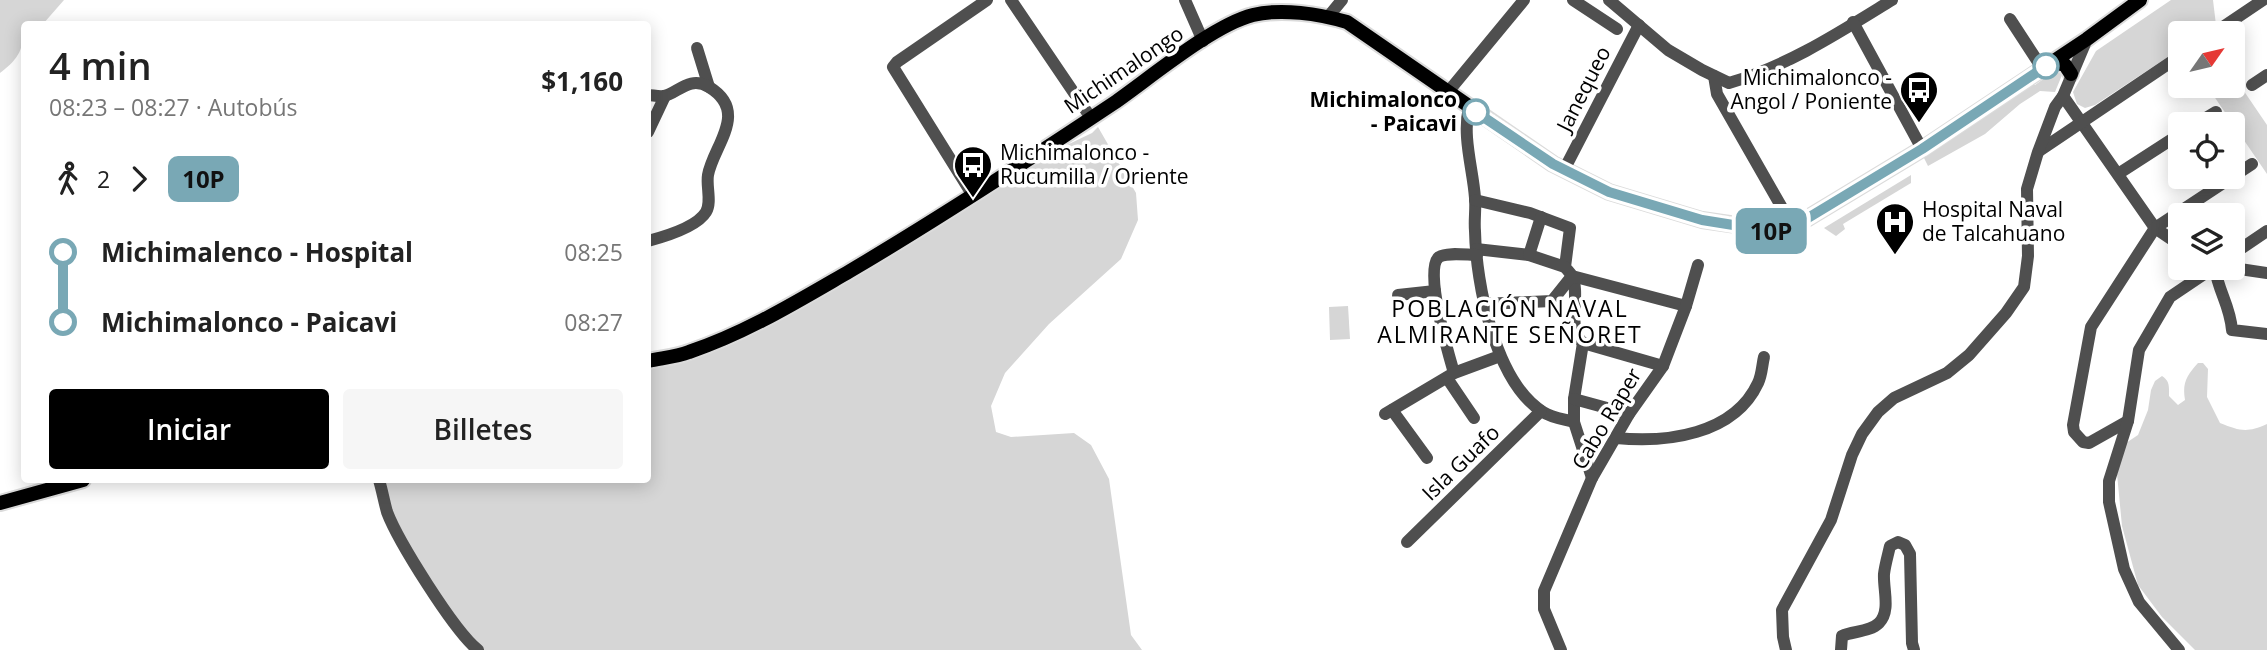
<!DOCTYPE html>
<html lang="es">
<head>
<meta charset="utf-8">
<style>
  :root { --surface:#fff; --page:#f6f6f6; --text:#222; --muted:#767676; --accent:#000 }
  body { margin:0; font-family:"Open Sans",sans-serif; background:var(--page); color:var(--text); height:100vh; display:flex; flex-direction:column; font-size:26px; white-space:nowrap }
  * { box-sizing:border-box; margin:0 }
  p { font-size:23px; color:var(--muted) }
  .icon { flex:none; width:38px; height:38px; fill:none; stroke:currentColor; stroke-width:2; stroke-linecap:round; stroke-linejoin:round }
  .map { position:relative; flex:1; overflow:hidden }
  .side { position:absolute; left:21px; top:21px; width:630px; height:462px; display:flex; flex-direction:column; background:var(--surface); border-radius:7px; box-shadow:0 4px 18px #0003 }
  .side>* { flex:none }
  .badge { padding:0 14px; border-radius:10px; font-size:24px; line-height:46px }
  .needle { width:46px; rotate:56deg }
  .controls { position:absolute; left:2168px; top:21px; display:grid; gap:14px }
  .controls a { display:grid; place-items:center; width:77px; height:77px; border-radius:7px; background:var(--surface); box-shadow:0 4px 18px #0003; font-size:35px }
  .map>.badge { position:absolute; translate:-50% -50%; box-shadow:0 0 0 4px #fff }
  .legs { display:flex; align-items:center; gap:10px; height:77px; padding:0 28px; font-size:23px }
  .legs p { margin-inline-start:auto }
  .head { display:flex; align-items:center; justify-content:space-between; height:119px; padding:0 28px }
  h1 { font-size:38px; font-weight:600; line-height:52px }
  .primary-button { display:flex; gap:14px; margin-top:auto; padding:14px 28px }
  .primary-button a { flex:1; height:80px; border-radius:7px; background:var(--accent); color:#fff; font-size:28px; font-weight:600; line-height:80px; text-align:center }
  .primary-button a+a { background:var(--page); color:var(--text) }
  ul { padding:0 28px; list-style:none }
  li { display:flex; align-items:center; gap:24px; height:70px; font-size:26px }
  li i { display:grid; place-items:center; width:10px; height:100%; margin:0 9px; background:currentColor }
  li i::after { content:''; width:18px; height:18px; margin:-9px; border:5px solid; border-radius:50%; background:var(--surface) }
  li p { margin-inline-start:auto }
  li:first-child i { background:linear-gradient(#0000 50%,currentColor 0) }
  li:last-child i { background:linear-gradient(currentColor 50%,#0000 0) }
  .map>svg:first-child { display:block }
</style>
</head>
<body>
<div class="map">
<svg width="2267" height="650" viewBox="0 0 2267 650">
  <rect width="100%" height="100%" fill="#fff"/>
  <g fill="#d6d6d6">
    <path d="M 0,0 L 64,0 L 43,24 L 24,24 C 24,48 20,58 0,73 Z"/>
    <path d="M 2171,0 L 2213,0 L 2216,25 L 2204,33 L 2180,33 L 2180,49 L 2095,105 L 2085,108 L 2077,104 L 2073,92 L 2096,51 Z"/>
    <path d="M 2056,70 L 2062,75 L 2055,92 L 2040,91 L 2020,104 L 1985,134 L 1928,166 L 1924,158 L 1931,147 L 2027,85 L 2035,85 Z"/>
    <path d="M 2233,75 L 2267,125 L 2267,174 L 2207,86 L 2233,86 Z"/>
    <path d="M 1098,127 L 1136,193 L 1138,220 L 1121,259 L 1049,324 L 1005,373 L 991,406 L 996,432 L 1011,437 L 1074,433 L 1091,445 L 1109,479 L 1131,635 L 1142,650 L 478,650 L 474,648 L 388,512 L 380,480 L 648,480 L 648,361 L 732,335 L 1002,176 L 1092,133 Z"/>
    <path d="M 1911,175 L 1911,183 L 1843,224 L 1845,229 L 1836,236 L 1824,228 Z"/>
    <path d="M 1348,306 L 1350,339 L 1330,340 L 1329,307 Z"/>
    <path d="M 2198,363 L 2203,363 L 2208,369 L 2207,397 L 2220,423 C 2240,431 2247,433 2267,424 L 2267,650 L 2195,650 L 2162,617 L 2138,585 L 2122,526 L 2117,474 L 2126,443 L 2138,435 L 2148,410 L 2151,390 L 2155,381 L 2162,376 C 2170,381 2169,387 2169,396 L 2178,405 L 2185,400 C 2182,383 2187,375 2198,363 Z"/>
  </g>
  <g fill="none" stroke-linecap="round" stroke-linejoin="round">
    <defs>
      <g id="major">
        <path d="M 2052,61 L 2065,65 L 2071,74"/>
        <path d="M 648,361 C 661,358 676,357 689,352 C 746,333 798,301 850,271 C 940,218 1027,161 1114,103 C 1150,78 1213,25 1253,15 C 1282,8 1319,14 1347,22 L 1553,164 L 1609,192 L 1702,220 L 1778,231 L 1793,227 L 1922,149 L 2087,39 L 2140,0"/>
        <path d="M 0,503 L 83,480"/>
      </g>
    </defs>
    <use href="#major" stroke="#dbdbdb" stroke-width="18"/>
    <g stroke="#4f4f4f" stroke-width="12">
      <path d="M 1011,0 L 1091,118"/>
      <path d="M 1185,0 L 1203,41"/>
      <path d="M 1573,0 L 1617,29"/>
      <path d="M 1609,0 L 1668,50 L 1702,70 L 1729,83 C 1788,66 1840,32 1892,0"/>
      <path d="M 1328,17 L 1342,0"/>
      <path d="M 2010,19 L 2042,68"/>
      <path d="M 1853,22 L 1922,149"/>
      <path d="M 2214,33 L 2263,0"/>
      <path d="M 697,48 L 709,87"/>
      <path d="M 1714,76 L 1717,94 L 1793,227"/>
      <path d="M 2252,85 L 2267,75"/>
      <path d="M 1448,92 L 1524,0"/>
      <path d="M 648,95 C 652,95 659,97 664,96 C 677,94 689,75 709,87 C 750,112 713,146 708,175 C 706,186 712,202 706,212 C 697,227 663,237 648,241"/>
      <path d="M 2063,96 L 2155,228 L 2180,245"/>
      <path d="M 1469,107 C 1462,137 1473,169 1475,198 C 1476,209 1474,220 1475,231 C 1476,284 1495,382 1543,412 C 1552,418 1564,419 1574,422"/>
      <path d="M 2196,124 L 2216,112"/>
      <path d="M 648,132 L 665,96"/>
      <path d="M 2039,151 L 2180,56"/>
      <path d="M 1564,170 L 1639,25"/>
      <path d="M 2118,174 L 2180,134"/>
      <path d="M 972,194 L 893,67 L 897,62 L 987,0"/>
      <path d="M 1475,200 L 1530,213 L 1570,228 L 1565,267 C 1567,270 1570,272 1572,276 C 1581,295 1566,329 1583,343 L 1663,366"/>
      <path d="M 1476,249 L 1529,255 L 1565,267"/>
      <path d="M 2233,254 L 2267,231"/>
      <path d="M 1529,255 L 1541,217"/>
      <path d="M 2215,268 C 2218,291 2230,305 2232,330 L 2267,334"/>
      <path d="M 2233,268 L 2267,273"/>
      <path d="M 1398,295 L 1435,291"/>
      <path d="M 1483,304 L 1552,301 L 1572,276 L 1686,306"/>
      <path d="M 1583,343 L 1574,399 L 1574,422 L 1592,478"/>
      <path d="M 1454,373 C 1449,356 1423,268 1439,257 C 1447,252 1467,255 1477,255"/>
      <path d="M 1447,378 L 1474,418"/>
      <path d="M 1574,399 L 1629,414"/>
      <path d="M 1392,410 L 1427,458"/>
      <path d="M 1385,414 L 1454,373 L 1500,356"/>
      <path d="M 2128,421 L 2089,443 L 2083,442 L 2074,432 L 2073,425 L 2091,327 L 2155,228 L 2252,164"/>
      <path d="M 1616,438 C 1666,443 1734,435 1758,383 C 1762,375 1762,365 1764,357"/>
      <path d="M 379,480 C 382,490 384,501 387,512 C 398,541 454,631 478,650"/>
      <path d="M 1407,542 L 1541,411"/>
      <path d="M 1561,650 L 1544,609 L 1544,591 L 1592,478 L 1629,414 L 1663,366 L 1686,306 L 1698,265"/>
      <path d="M 1786,650 L 1783,637 L 1782,610 L 1831,520 L 1852,455 L 1862,434 L 1878,412 L 1894,398 L 1947,373 L 1969,355 L 2006,313 L 2024,287 L 2028,256 L 2027,189 L 2038,152 L 2055,107 L 2063,96 L 2087,39"/>
      <path d="M 1841,650 L 1842,636 C 1853,631 1870,632 1879,623 C 1891,611 1883,589 1884,574 C 1885,565 1888,555 1890,546 L 1898,542 L 1905,545 L 1910,554 L 1912,643 L 1914,650"/>
      <path d="M 2179,650 L 2139,602 L 2124,569 L 2109,502 L 2109,481 L 2128,421 L 2139,350 L 2170,297 L 2213,268"/>
    </g>
    <use href="#major" stroke="#000" stroke-width="14"/>
  </g>
  <g fill="none" stroke-linecap="round" stroke-linejoin="round">
    <defs>
      <path id="line-1" d="M 1476,112 L 1553,164 L 1609,192 L 1702,220 L 1777,232 L 1793,227 L 1922,149 L 2046,66"/>
    </defs>
    <use href="#line-1" stroke="#fff" stroke-width="16"/>
    <use href="#line-1" stroke="#79a8b5" stroke-width="10"/>
  </g>
  <defs>
    <symbol id="bus-pin" viewBox="-11 -11 22 30"><path d="M0 17L-7.5 6A9.5 9.5 0 1 1 7.5 6Z" fill="#000" stroke="#fff"/><path d="M-5-6H5V4H4V6H2V4H-2V6H-4V4H-5ZM-3.5-4V0h7V-4ZM-3.5 1.2v1.5H-2V1.2ZM2 1.2v1.5H3.5V1.2Z" fill="#fff"/></symbol>
    <symbol id="hospital-pin" viewBox="-11 -11 22 30"><path d="M0 17L-7.5 6A9.5 9.5 0 1 1 7.5 6Z" fill="#000" stroke="#fff"/><path d="M-5-5h3v3.5h4V-5h3V5h-3V1.5h-4V5h-3Z" fill="#fff"/></symbol>
  </defs>
  <g fill-rule="evenodd">
    <use href="#bus-pin" x="1897" y="68" width="44" height="60"/>
    <use href="#bus-pin" x="951" y="143" width="44" height="60"/>
    <use href="#hospital-pin" x="1873" y="200" width="44" height="60"/>
  </g>
  <g fill="#fff" stroke="#79a8b5" stroke-width="3.5">
    <circle cx="2046" cy="66" r="12"/>
    <circle cx="1476" cy="112" r="12"/>
  </g>
  <g text-anchor="middle" stroke-width="7" stroke-linejoin="round" paint-order="stroke">
    <g font-size="21" fill="#000" stroke="#fff">
      <text transform="translate(1124 70) rotate(-34)" y="7">Michimalongo</text>
      <text transform="translate(1584 89) rotate(-63)" y="7">Janequeo</text>
      <text transform="translate(1607 419) rotate(-59)" y="7">Cabo Raper</text>
      <text transform="translate(1461 463) rotate(-44)" y="7">Isla Guafo</text>
    </g>
    <g font-size="21" fill="#000" stroke="#fff" text-anchor="start">
      <text x="1892" y="85" text-anchor="end">Michimalonco -<tspan x="1892" dy="24">Angol / Poniente</tspan></text>
      <text x="1000" y="160">Michimalonco -<tspan x="1000" dy="24">Rucumilla / Oriente</tspan></text>
      <text x="1922" y="217">Hospital Naval<tspan x="1922" dy="24">de Talcahuano</tspan></text>
    </g>
    <g font-size="21" font-weight="bold" fill="#000" stroke="#fff" text-anchor="end">
      <text x="1457" y="107">Michimalonco<tspan x="1457" dy="24">- Paicavi</tspan></text>
    </g>
    <g font-size="23" letter-spacing="2" fill="#000" stroke="#fff">
      <text x="1510" y="317">POBLACIÓN NAVAL<tspan x="1510" dy="26">ALMIRANTE SEÑORET</tspan></text>
    </g>
  </g>
</svg>
<div class="controls">
<a><svg class="needle" viewBox="-14 -14 28 28"><path d="M0-13l5 13h-10z" fill="#e53935"/><path d="M0 13l5-13h-10z" fill="#767676"/></svg></a>
<a><svg class="icon" aria-label="locate" viewBox="0 0 24 24"><circle cx="12" cy="12" r="6"/><path d="M12 2v4M12 18v4M2 12h4M18 12h4"/></svg></a>
<a><svg class="icon" aria-label="layers" viewBox="0 0 24 24"><path d="M12 4l9 5-9 5-9-5zM3 14l9 5 9-5"/></svg></a>
</div>
<b class="badge" style="left:1771px;top:231px;background:#79a8b5;color:#111">10P</b>
<section class="side">
<div class="head"><div><h1>4 min</h1><p>08:23 – 08:27 · Autobús</p></div><b>$1,160</b></div>
<div class="legs"><svg class="icon" aria-label="walk" viewBox="0 0 24 24"><circle cx="13" cy="4" r="2"/><path d="M13 8l-2 6 4 7M11 14l-3 7M7 12l3-4h3l4 4"/></svg>2<svg class="icon" aria-label="forward" viewBox="0 0 24 24"><path d="M9 5l7 7-7 7"/></svg><b class="badge" style="background:#79a8b5;color:#111">10P</b></div>
<ul>
<li><i style="color:#79a8b5"></i><b>Michimalenco - Hospital</b><p>08:25</p></li>
<li><i style="color:#79a8b5"></i><b>Michimalonco - Paicavi</b><p>08:27</p></li>
</ul>
<div class="primary-button"><a>Iniciar</a><a>Billetes</a></div>
</section>
</div>
</body>
</html>
